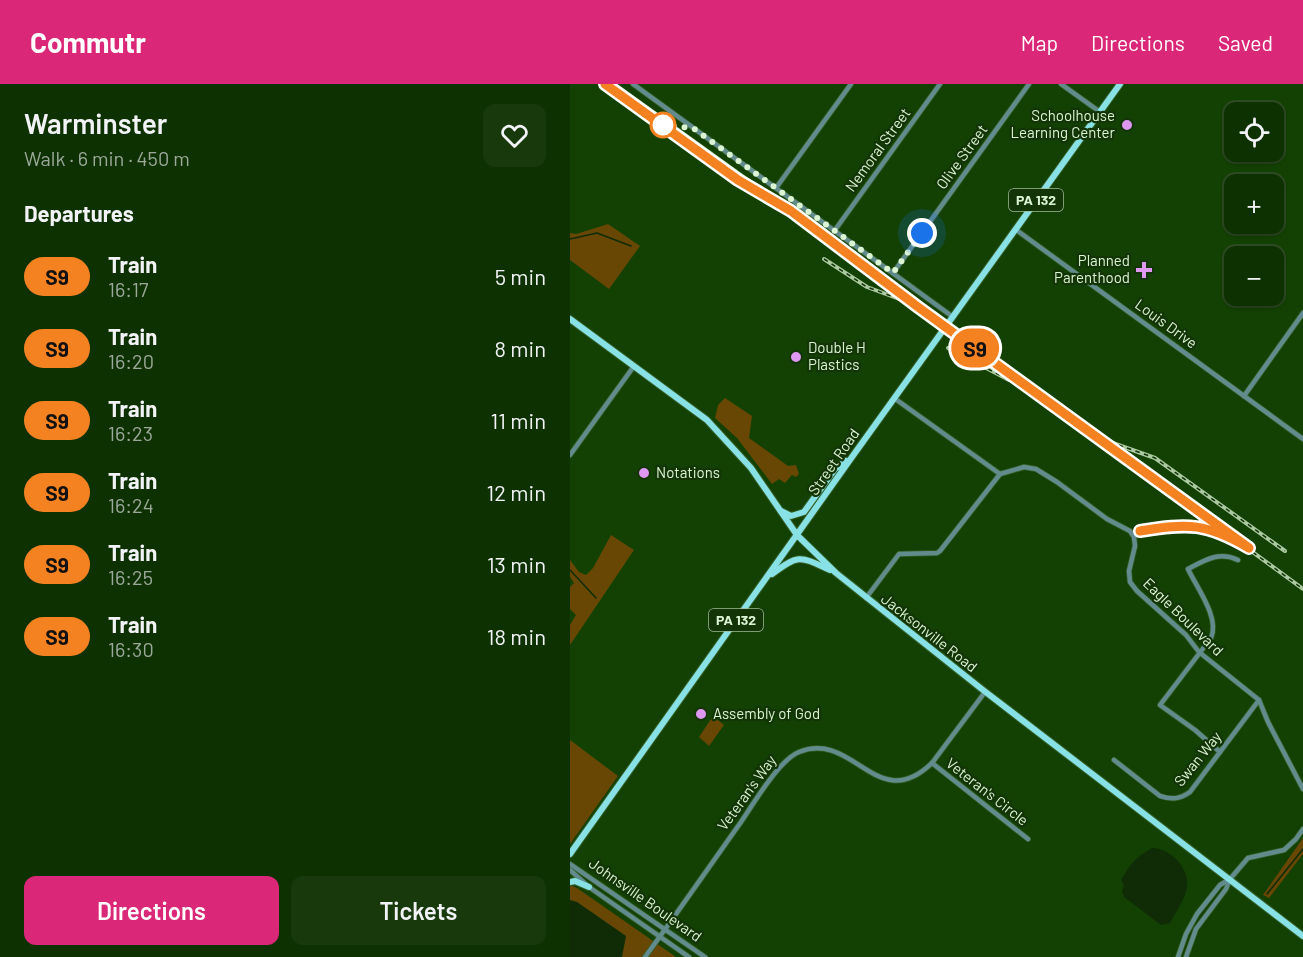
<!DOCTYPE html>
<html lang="en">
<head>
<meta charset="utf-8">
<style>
  :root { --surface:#0e3102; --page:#17390c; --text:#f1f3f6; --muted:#9ba999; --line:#2e4c24; --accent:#db2777 }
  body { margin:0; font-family:Barlow,sans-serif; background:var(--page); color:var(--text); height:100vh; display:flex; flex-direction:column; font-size:22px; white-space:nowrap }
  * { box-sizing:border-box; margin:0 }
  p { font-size:20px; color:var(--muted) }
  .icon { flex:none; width:33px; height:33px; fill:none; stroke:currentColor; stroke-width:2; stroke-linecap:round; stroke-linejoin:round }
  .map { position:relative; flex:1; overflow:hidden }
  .sheet { display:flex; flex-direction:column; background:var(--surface); width:570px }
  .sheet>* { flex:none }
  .badge { padding:0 12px; border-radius:20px; font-size:21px; line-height:39px }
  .fabs { position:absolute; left:654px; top:18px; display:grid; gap:12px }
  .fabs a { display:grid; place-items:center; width:60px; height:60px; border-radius:12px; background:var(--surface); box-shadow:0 2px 4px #0004,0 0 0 2px var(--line); font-size:30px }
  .you { position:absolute; width:30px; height:30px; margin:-15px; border:4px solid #fff; border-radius:50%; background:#1a73e8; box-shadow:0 0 0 9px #1a73e833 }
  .map>.badge { position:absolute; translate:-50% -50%; box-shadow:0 0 0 3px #fff }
  h2 { padding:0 24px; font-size:22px; line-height:54px }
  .round { display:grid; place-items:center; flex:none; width:63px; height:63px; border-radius:12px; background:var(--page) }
  .headline { display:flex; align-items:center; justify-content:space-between; height:102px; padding:0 24px }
  h1 { font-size:28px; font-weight:600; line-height:45px }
  .primary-button { display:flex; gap:12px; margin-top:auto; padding:12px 24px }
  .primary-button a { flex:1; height:69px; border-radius:12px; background:var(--accent); color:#fff; font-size:24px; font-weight:600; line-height:69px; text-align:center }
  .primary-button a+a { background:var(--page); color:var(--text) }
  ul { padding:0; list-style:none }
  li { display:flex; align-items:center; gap:18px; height:72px; padding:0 24px }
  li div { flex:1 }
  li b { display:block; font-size:22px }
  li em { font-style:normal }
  li .badge { min-width:66px; font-weight:700; text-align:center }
  header { display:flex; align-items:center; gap:36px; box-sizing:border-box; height:84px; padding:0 30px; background:var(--accent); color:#fff }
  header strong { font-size:28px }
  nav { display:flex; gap:33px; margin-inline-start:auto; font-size:21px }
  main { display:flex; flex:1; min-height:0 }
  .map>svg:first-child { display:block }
</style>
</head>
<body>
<header>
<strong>Commutr</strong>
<nav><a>Map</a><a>Directions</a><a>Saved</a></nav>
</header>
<main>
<section class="sheet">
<div class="headline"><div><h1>Warminster</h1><p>Walk · 6 min · 450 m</p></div><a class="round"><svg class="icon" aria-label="heart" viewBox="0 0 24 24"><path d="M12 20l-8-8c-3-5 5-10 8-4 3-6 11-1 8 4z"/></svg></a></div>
<h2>Departures</h2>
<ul>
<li><span class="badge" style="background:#f58220;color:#111">S9</span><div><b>Train</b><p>16:17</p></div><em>5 min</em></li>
<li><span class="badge" style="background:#f58220;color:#111">S9</span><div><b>Train</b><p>16:20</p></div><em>8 min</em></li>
<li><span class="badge" style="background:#f58220;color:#111">S9</span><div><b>Train</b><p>16:23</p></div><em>11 min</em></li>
<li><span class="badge" style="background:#f58220;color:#111">S9</span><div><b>Train</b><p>16:24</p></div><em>12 min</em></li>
<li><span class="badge" style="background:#f58220;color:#111">S9</span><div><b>Train</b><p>16:25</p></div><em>13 min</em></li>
<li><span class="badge" style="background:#f58220;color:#111">S9</span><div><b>Train</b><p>16:30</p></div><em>18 min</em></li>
</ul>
<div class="primary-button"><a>Directions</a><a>Tickets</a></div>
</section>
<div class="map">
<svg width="733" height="873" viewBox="0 0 733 873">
  <rect width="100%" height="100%" fill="#134103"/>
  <g fill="#674703">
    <path d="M 38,140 L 70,162 L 39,205 L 0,176 L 0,149 L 6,150 Z"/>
    <path d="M 155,314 L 182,332 L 179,354 L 218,382 L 226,381 L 229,390 L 226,393 L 222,391 L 215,399 L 209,395 L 202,400 L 167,354 L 145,334 L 148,321 Z"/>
    <path d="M 41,451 L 64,466 L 0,561 L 0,541 L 6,531 L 0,525 L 0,503 L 4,499 L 0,493 L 0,476 L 9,488 L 16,491 L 23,484 Z"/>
    <path d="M 143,632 L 154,641 L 139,662 L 129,653 Z"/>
    <path d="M 0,656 L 48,692 L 0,760 Z"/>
    <path d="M 733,754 L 733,770 L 699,814 L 693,811 Z"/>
    <path d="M 0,801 L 7,804 L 106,873 L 0,873 Z"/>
  </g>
  <g fill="#0f2c06">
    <path d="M 582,764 C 592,764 600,769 607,776 C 628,799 612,817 600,839 L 591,841 L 554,813 L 552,807 L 554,801 L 551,796 C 562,778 564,775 582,764 Z"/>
    <path d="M 0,816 L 7,818 L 56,852 L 52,873 L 0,873 Z"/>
  </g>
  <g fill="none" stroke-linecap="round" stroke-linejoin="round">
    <g stroke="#0f2c06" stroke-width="1.5">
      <path d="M 0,155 L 27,149 L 61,162"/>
      <path d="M 0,486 L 26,514"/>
      <path d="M 697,810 L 733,765"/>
    </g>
    <defs>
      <g id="minor">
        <path d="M 63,0 L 383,233"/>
        <path d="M 491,0 L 530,28"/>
        <path d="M 206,104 L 281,0"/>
        <path d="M 445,145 L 733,355"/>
        <path d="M 265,146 L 370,0"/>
        <path d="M 323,189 L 459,0"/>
        <path d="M 674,312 L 733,229"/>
        <path d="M 324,314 L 430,390"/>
        <path d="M 0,371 L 64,282"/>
        <path d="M 430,390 L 454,383 L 466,385 L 487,398 L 537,435 L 560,447 L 564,453 L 565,462 L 559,487 L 560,498 L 567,507 L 616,551 L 629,568 L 689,616 L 698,638 L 733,705"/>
        <path d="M 296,514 L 329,470 L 367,469 L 370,467 L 430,390"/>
        <path d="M 650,668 L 625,646 L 590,621 L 641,554 C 650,534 627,504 618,485 C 635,476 649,467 668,476"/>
        <path d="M 544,676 L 590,712 C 602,716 610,715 620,708 L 689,616"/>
        <path d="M 362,679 L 458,755"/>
        <path d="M 0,780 L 135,873"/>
        <path d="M 0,786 L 19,803 L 119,873"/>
        <path d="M 75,873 C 108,828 139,783 171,738 C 184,719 209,676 229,668 C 284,646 307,732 362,679 L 415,608"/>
        <path d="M 608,873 L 616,850 L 627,830 L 650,801 L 660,795 L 678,774 L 714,766 L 726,755 L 733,745"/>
        <path d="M 616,873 L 626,845 L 656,805 L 660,795"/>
      </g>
      <g id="major">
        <path d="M 0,235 L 137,336 L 181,384 L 227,451 L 266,489 L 413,606 L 733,852"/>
        <path d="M 211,427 L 221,432 L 234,428 L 265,385 L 276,377"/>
        <path d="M 202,490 C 229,470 230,472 260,486"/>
        <path d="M 0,770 L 282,373 L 550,0"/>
        <path d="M 0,798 L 5,797 L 19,803"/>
      </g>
    </defs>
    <use href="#minor" stroke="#335e24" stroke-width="6"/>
    <use href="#major" stroke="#335e24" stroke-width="8"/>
    <use href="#minor" stroke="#628b8d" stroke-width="4.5"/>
    <use href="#major" stroke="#88e1e5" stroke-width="6"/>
    <defs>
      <g id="rail">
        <path d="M 44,0 L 221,127 L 287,178 L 733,505"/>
        <path d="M 254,175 L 297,203 L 332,216"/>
        <path d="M 378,264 L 439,296"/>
        <path d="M 540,358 L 585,374 L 715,467"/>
        <path d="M 570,447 C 597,443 624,438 650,448"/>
      </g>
    </defs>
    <use href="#rail" stroke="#aac9a1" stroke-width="4"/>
    <use href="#rail" stroke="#123407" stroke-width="1.5" stroke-dasharray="4.5" stroke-linecap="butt"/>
  </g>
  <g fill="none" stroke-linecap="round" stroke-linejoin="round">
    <defs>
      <path id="line" d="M 35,0 L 168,96 L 221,127 L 348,223 L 679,464 C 636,439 619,439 570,447"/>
    </defs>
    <use href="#line" stroke="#fff" stroke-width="14"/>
    <use href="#line" stroke="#f58220" stroke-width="9"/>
    <path stroke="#dbf4d4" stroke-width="6" stroke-dasharray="0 10.8" d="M 93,41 L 123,44 L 323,189 L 352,149"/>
  </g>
  <circle fill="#fff" stroke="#f58220" stroke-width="3" cx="93" cy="41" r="12"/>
  <g fill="#df98f1" stroke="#123407" stroke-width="2">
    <circle cx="557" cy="41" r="6"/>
    <path d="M571 177h6v6h6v6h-6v6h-6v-6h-6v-6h6z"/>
    <circle cx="226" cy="273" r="6"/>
    <circle cx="74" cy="389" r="6"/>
    <circle cx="131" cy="630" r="6"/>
  </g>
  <g text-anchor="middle" stroke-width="4.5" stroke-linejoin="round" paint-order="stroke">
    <g fill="#123407" stroke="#9fba96" stroke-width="1.5">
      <rect x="439" y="105" width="54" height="22" rx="4.5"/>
      <rect x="139" y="525" width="54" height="22" rx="4.5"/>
    </g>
    <g font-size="14" font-weight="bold" fill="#dbf4d4">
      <text x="466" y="121">PA 132</text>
      <text x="166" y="541">PA 132</text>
    </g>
    <g font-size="15" fill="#dbf4d4" stroke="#123407" text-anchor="start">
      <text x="545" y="37" text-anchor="end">Schoolhouse<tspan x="545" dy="17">Learning Center</tspan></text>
      <text x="560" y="182" text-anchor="end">Planned<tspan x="560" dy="17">Parenthood</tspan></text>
      <text x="238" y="269">Double H<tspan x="238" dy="17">Plastics</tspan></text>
      <text x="86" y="394">Notations</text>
      <text x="143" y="635">Assembly of God</text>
    </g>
    <g font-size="15" fill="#dbf4d4" stroke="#123407">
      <text transform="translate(308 66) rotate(-54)" y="5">Nemoral Street</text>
      <text transform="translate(392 73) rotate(-54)" y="5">Olive Street</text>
      <text transform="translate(596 240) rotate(36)" y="5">Louis Drive</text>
      <text transform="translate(264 378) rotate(-55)" y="5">Street Road</text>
      <text transform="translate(613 533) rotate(44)" y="5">Eagle Boulevard</text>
      <text transform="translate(359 549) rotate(38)" y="5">Jacksonville Road</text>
      <text transform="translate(628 675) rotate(-51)" y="5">Swan Way</text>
      <text transform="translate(417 708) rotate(38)" y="5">Veteran's Circle</text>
      <text transform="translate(177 709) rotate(-54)" y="5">Veteran's Way</text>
      <text transform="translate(75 816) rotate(35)" y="5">Johnsville Boulevard</text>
    </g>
  </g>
</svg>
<div class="fabs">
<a><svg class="icon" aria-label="locate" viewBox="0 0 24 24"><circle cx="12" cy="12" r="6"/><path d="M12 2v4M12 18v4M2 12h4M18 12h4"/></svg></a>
<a>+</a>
<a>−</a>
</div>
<div class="you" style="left:352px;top:149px"></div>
<b class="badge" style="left:405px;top:264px;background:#f58220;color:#111">S9</b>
</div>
</main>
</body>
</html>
